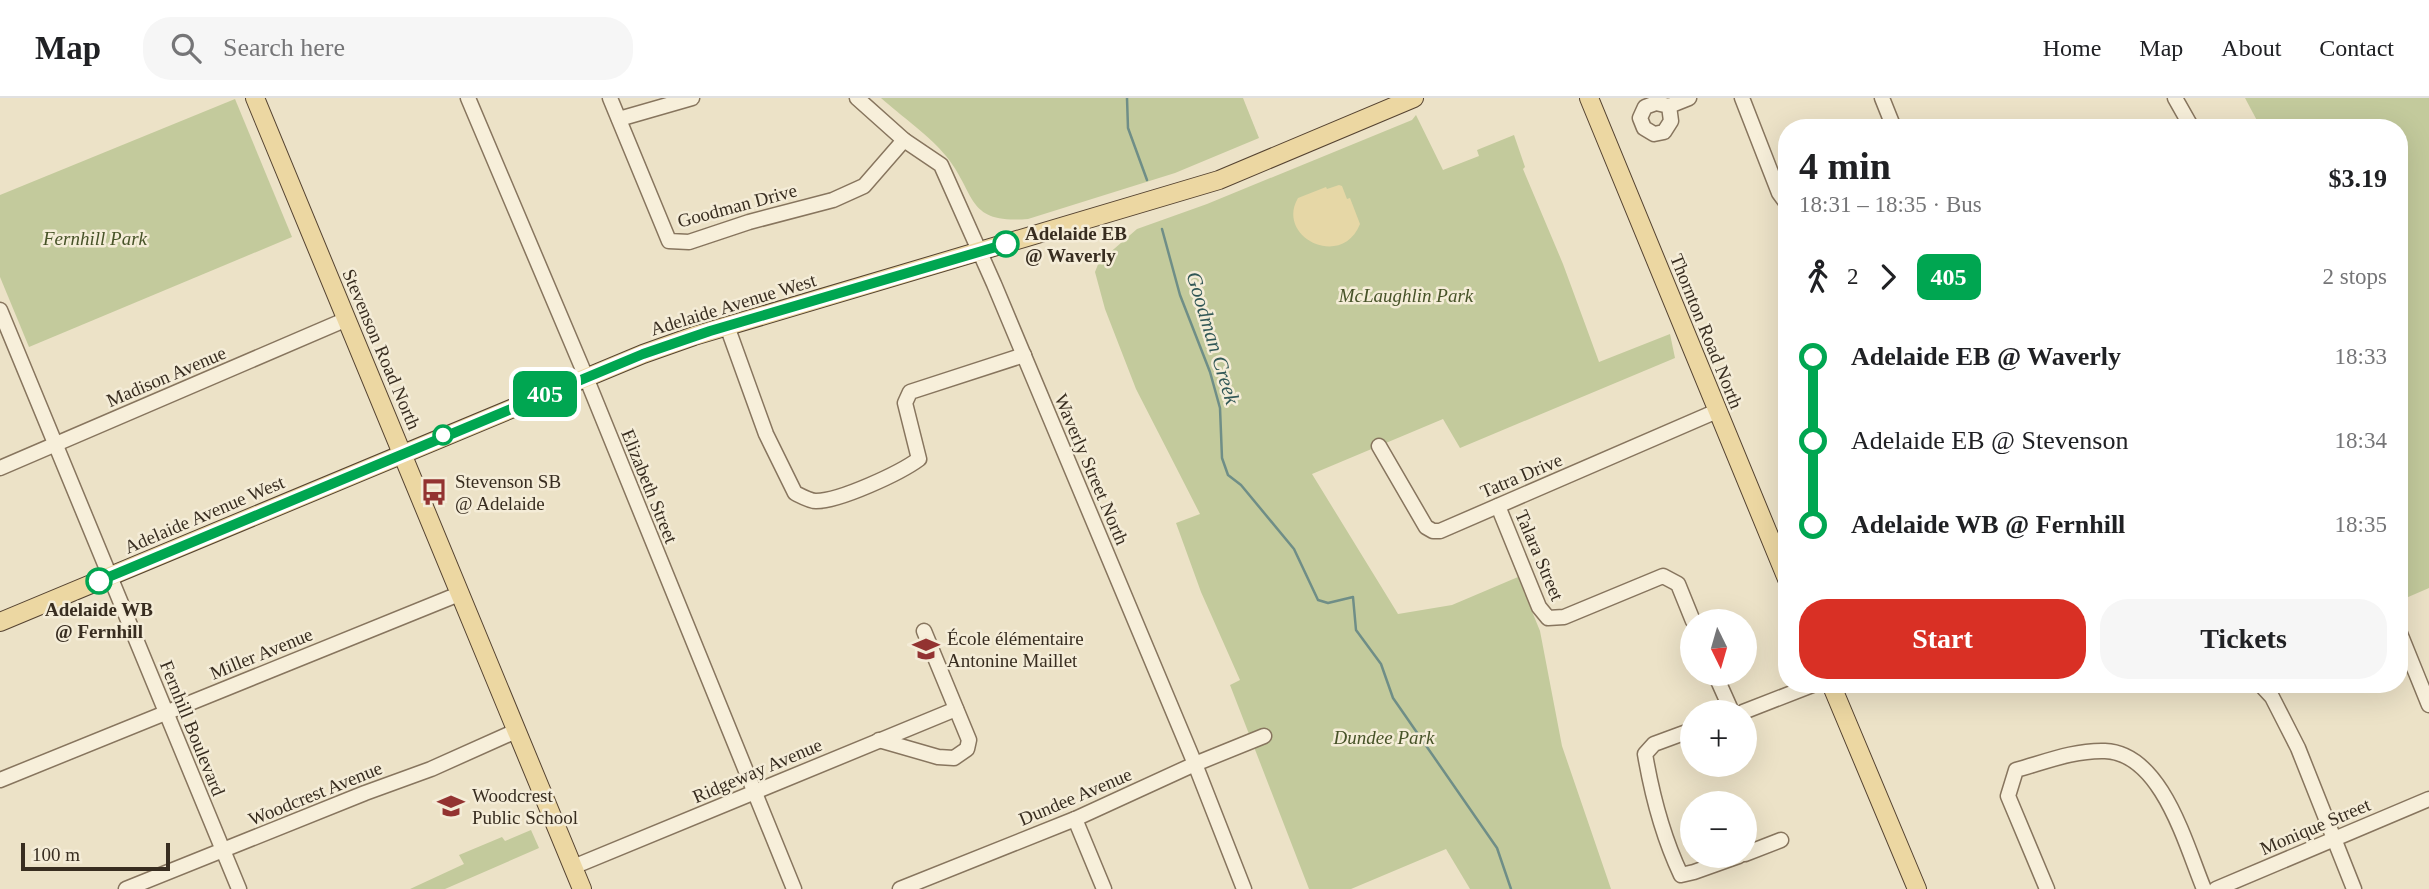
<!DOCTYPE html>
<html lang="en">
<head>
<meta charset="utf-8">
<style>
  :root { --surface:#fff; --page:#f6f6f6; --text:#202124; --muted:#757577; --line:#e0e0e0; --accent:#d93025 }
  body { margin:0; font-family:Georgia,serif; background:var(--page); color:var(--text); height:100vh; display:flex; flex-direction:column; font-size:26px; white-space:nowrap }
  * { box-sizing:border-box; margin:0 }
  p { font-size:23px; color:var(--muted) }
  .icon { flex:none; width:38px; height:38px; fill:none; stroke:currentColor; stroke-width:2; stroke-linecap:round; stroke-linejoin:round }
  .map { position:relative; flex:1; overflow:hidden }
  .details { position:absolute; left:1778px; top:21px; width:630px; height:574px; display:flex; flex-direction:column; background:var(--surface); border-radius:28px; box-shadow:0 7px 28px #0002 }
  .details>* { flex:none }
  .badge { padding:0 14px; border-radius:10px; font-size:24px; line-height:46px }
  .needle { width:46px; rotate:175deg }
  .tools { position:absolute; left:1680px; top:511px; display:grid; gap:14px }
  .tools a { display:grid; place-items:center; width:77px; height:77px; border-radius:50%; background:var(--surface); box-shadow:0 7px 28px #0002; font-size:35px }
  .scale { position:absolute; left:21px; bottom:18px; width:149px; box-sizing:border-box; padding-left:7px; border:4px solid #382d20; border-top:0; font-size:19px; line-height:24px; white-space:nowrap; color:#382d20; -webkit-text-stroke:5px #f4ecd7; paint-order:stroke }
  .map>.badge { position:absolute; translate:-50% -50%; box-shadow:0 0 0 4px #fff }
  .legs { display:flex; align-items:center; gap:10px; height:77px; padding:0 21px; font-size:23px }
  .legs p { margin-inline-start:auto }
  .summary { display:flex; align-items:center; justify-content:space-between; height:119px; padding:0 21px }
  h1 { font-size:38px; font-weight:800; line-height:52px }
  .primary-button { display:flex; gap:14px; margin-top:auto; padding:14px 21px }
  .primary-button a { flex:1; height:80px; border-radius:28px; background:var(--accent); color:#fff; font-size:28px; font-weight:800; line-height:80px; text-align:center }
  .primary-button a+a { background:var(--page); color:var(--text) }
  ul { padding:0 21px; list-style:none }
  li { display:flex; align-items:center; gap:24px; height:84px; font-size:26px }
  li i { display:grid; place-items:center; width:10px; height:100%; margin:0 9px; background:currentColor }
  li i::after { content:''; width:18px; height:18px; margin:-9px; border:5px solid; border-radius:50%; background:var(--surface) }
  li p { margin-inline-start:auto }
  li:first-child i { background:linear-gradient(#0000 50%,currentColor 0) }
  li:last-child i { background:linear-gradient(currentColor 50%,#0000 0) }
  header { display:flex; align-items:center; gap:42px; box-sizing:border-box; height:98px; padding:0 35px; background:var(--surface); border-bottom:2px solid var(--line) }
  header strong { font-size:33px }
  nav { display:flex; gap:38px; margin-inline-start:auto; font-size:24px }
  .search { width:490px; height:63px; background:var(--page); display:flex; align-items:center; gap:18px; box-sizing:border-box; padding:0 24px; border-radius:28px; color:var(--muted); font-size:26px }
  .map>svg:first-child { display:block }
</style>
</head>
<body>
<header>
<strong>Map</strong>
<div class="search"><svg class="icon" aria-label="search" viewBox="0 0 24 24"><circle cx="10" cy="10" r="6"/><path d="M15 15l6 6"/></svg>Search here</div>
<nav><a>Home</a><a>Map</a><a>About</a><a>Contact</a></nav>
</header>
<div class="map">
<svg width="2429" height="791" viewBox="0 0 2429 791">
  <rect width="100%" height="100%" fill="#ece2c7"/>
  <g fill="#c3ca9c">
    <path d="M 881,0 L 1243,0 L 1259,40 L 1175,75 L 1028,121 C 965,126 977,96 946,58 C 931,39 900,17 881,0 Z"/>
    <path d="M 2245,0 L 2429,0 L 2429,490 L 2399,503 L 2399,30 L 2261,30 Z"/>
    <path d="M 235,1 L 292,139 L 29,249 L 0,179 L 0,97 Z"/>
    <path d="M 1416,17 L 1443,72 L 1479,58 L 1477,52 L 1514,37 L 1525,69 L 1523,71 L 1563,166 L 1599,264 L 1670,236 L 1675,260 L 1460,350 L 1443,321 L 1312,376 L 1398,516 L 1452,507 L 1518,479 L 1540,533 L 1562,648 L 1611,791 L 1470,791 L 1446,751 L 1351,791 L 1309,791 L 1230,587 L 1240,582 L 1201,494 L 1176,425 L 1200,416 L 1136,291 L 1105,211 L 1095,174 L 1099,164 L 1137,131 L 1207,106 L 1412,22 Z"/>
    <path d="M 531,732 L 539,750 L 445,791 L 410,791 L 464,766 L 459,757 L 502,739 L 505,743 Z"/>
  </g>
  <path fill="#e6d7a6" d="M 1339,87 L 1342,88 L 1347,101 L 1350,100 L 1360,126 C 1342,172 1275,139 1298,100 L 1326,89 L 1327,91 Z"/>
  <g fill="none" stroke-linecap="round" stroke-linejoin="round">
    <g stroke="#6f8e87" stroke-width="2.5">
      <path d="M 1127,0 L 1128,30 L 1147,82"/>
      <path d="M 1162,131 L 1180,197 L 1210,274 L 1220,310 L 1222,360 L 1228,377 L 1241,387 L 1294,451 L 1318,502 L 1328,505 L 1353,499 L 1356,532 L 1381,566 L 1393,600 L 1497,750 L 1511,791"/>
    </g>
    <defs>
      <g id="minor">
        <path d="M 468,0 L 581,267 L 794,791"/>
        <path d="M 610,0 L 669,143 L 689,144 L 749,124 L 833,102 L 864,88 L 904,42"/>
        <path d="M 857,0 L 904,42 L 941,67 L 994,186 L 1195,666 L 1244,791"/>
        <path d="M 1742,0 L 1779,95 L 1787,106"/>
        <path d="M 1882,0 L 1894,30"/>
        <path d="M 2175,0 L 2192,30"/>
        <path d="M 1669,8 L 1671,23 L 1664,34 L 1654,36 L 1644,30 L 1640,20 L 1645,9 L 1656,5 L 1669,8 L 1689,0"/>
        <path d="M 619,21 L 692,0"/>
        <path d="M 0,212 L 239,791"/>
        <path d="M 727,228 L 766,336 L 795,395 C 801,398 810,403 816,403 C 840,403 900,375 919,361 L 905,305 L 910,294 L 1024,257"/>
        <path d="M 1379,348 L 1426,429 L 1433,433 L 1440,433 L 1717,313"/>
        <path d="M 0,370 L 347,221"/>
        <path d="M 1498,408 L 1539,509 L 1548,520 L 1564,519 L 1663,478 L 1678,486 L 1693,523"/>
        <path d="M 2399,533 L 2429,607"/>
        <path d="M 1715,576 L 1732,614"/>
        <path d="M 2260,586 L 2272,599 L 2298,650 L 2354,791"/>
        <path d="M 1743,614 L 1815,586"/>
        <path d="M 1692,632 L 1654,646 L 1645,656 C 1652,697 1663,739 1681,777 L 1694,774 L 1739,758"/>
        <path d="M 879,642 L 938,659 L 954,660 L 967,651 L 969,642 L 924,533"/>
        <path d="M 0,682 L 459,496"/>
        <path d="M 1075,721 L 1104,791"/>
        <path d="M 1745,756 L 1781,742"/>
        <path d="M 573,769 L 956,611"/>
        <path d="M 126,791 L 365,695 L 431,671 L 516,633"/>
        <path d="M 900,791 L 1075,721 L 1195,666 L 1264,638"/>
        <path d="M 2047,791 L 2008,698 L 2016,672 C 2045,664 2074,652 2105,653 C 2162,655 2186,748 2204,791"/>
        <path d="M 2216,791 L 2429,701"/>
      </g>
      <g id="major">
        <path d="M 255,0 L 582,791"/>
        <path d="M 1589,0 L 1787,481"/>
        <path d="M 0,524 L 643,256 L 694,238 L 1219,82 L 1414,0"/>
        <path d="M 1831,586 L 1917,791"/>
      </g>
    </defs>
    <use href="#minor" stroke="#87755e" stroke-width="17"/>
    <use href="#major" stroke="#554331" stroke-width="20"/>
    <use href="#minor" stroke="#f7efda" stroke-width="14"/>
    <use href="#major" stroke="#ecd7a2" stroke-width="18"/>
  </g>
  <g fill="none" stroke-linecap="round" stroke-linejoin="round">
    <defs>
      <path id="line-1" d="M 99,483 L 643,256 L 710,233 L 1006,146"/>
    </defs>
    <use href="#line-1" stroke="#fff" stroke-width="16"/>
    <use href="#line-1" stroke="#00a651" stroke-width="10"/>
  </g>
  <defs>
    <symbol id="bus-bare" viewBox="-9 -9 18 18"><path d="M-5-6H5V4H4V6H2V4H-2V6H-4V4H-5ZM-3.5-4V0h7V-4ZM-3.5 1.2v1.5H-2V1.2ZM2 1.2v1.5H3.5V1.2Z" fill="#933331" stroke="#f4ecd7" stroke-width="2.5" paint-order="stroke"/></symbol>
    <symbol id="school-bare" viewBox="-9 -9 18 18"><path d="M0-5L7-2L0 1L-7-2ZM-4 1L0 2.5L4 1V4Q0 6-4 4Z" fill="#933331" stroke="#f4ecd7" stroke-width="2.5" paint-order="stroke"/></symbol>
  </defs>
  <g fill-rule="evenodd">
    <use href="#bus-bare" x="415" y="375" width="38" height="38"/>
    <use href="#school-bare" x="907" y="532" width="38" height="38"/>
    <use href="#school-bare" x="432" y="689" width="38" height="38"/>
  </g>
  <g fill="#fff" stroke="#00a651" stroke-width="3.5">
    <circle cx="1006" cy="146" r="12"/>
    <circle cx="443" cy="337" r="9"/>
    <circle cx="99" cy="483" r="12"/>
  </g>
  <g text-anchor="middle" stroke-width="5" stroke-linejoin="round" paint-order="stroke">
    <g font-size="19" fill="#382d20" stroke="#f4ecd7">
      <text transform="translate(737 107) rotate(-15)" y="7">Goodman Drive</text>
      <text transform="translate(733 206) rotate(-17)" y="7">Adelaide Avenue West</text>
      <text transform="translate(1707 233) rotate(68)" y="7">Thornton Road North</text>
      <text transform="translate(382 251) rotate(67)" y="7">Stevenson Road North</text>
      <text transform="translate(166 278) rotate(-23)" y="7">Madison Avenue</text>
      <text transform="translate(1092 371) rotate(67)" y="7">Waverly Street North</text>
      <text transform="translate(1521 377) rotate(-23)" y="7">Tatra Drive</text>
      <text transform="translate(650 388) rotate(68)" y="7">Elizabeth Street</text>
      <text transform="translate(204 416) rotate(-23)" y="7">Adelaide Avenue West</text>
      <text transform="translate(1540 457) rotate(67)" y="7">Talara Street</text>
      <text transform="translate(261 555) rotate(-22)" y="7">Miller Avenue</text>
      <text transform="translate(193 630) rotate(68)" y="7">Fernhill Boulevard</text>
      <text transform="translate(757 672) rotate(-23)" y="7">Ridgeway Avenue</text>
      <text transform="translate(315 695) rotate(-22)" y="7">Woodcrest Avenue</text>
      <text transform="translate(1075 698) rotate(-23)" y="7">Dundee Avenue</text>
      <text transform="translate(2315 728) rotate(-23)" y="7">Monique Street</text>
    </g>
    <g font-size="19" font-weight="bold" fill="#382d20" stroke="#f4ecd7" text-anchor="start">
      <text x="1025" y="142">Adelaide EB<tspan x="1025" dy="22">@ Waverly</tspan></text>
      <text x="99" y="518" text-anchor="middle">Adelaide WB<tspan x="99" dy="22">@ Fernhill</tspan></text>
    </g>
    <g font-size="19" font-style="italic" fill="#475328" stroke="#f4ecd7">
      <text x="95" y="147">Fernhill Park</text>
      <text x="1406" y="204">McLaughlin Park</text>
      <text x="1384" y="646">Dundee Park</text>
    </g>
    <g font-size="19" fill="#382d20" stroke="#f4ecd7" text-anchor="start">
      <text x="455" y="390">Stevenson SB<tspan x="455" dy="22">@ Adelaide</tspan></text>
      <text x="947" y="547">École élémentaire<tspan x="947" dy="22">Antonine Maillet</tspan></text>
      <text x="472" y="704">Woodcrest<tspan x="472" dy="22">Public School</tspan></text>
    </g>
    <g font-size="21" font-style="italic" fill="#315756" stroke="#f4ecd7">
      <text transform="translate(1213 240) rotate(73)" y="7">Goodman Creek</text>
    </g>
  </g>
</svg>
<div class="tools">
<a><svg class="needle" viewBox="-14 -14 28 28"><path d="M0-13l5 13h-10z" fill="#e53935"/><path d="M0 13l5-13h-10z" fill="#757577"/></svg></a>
<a>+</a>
<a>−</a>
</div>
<div class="scale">100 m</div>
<b class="badge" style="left:545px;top:296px;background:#00a651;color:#fff">405</b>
<section class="details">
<div class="summary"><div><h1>4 min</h1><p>18:31 – 18:35 · Bus</p></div><b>$3.19</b></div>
<div class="legs"><svg class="icon" aria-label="walk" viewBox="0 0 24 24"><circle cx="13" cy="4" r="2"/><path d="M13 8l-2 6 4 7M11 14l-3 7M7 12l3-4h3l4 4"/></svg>2<svg class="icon" aria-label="forward" viewBox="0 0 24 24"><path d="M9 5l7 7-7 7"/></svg><b class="badge" style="background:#00a651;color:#fff">405</b><p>2 stops</p></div>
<ul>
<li><i style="color:#00a651"></i><b>Adelaide EB @ Waverly</b><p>18:33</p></li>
<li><i style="color:#00a651"></i><span>Adelaide EB @ Stevenson</span><p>18:34</p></li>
<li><i style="color:#00a651"></i><b>Adelaide WB @ Fernhill</b><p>18:35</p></li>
</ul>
<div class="primary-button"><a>Start</a><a>Tickets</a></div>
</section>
</div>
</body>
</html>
